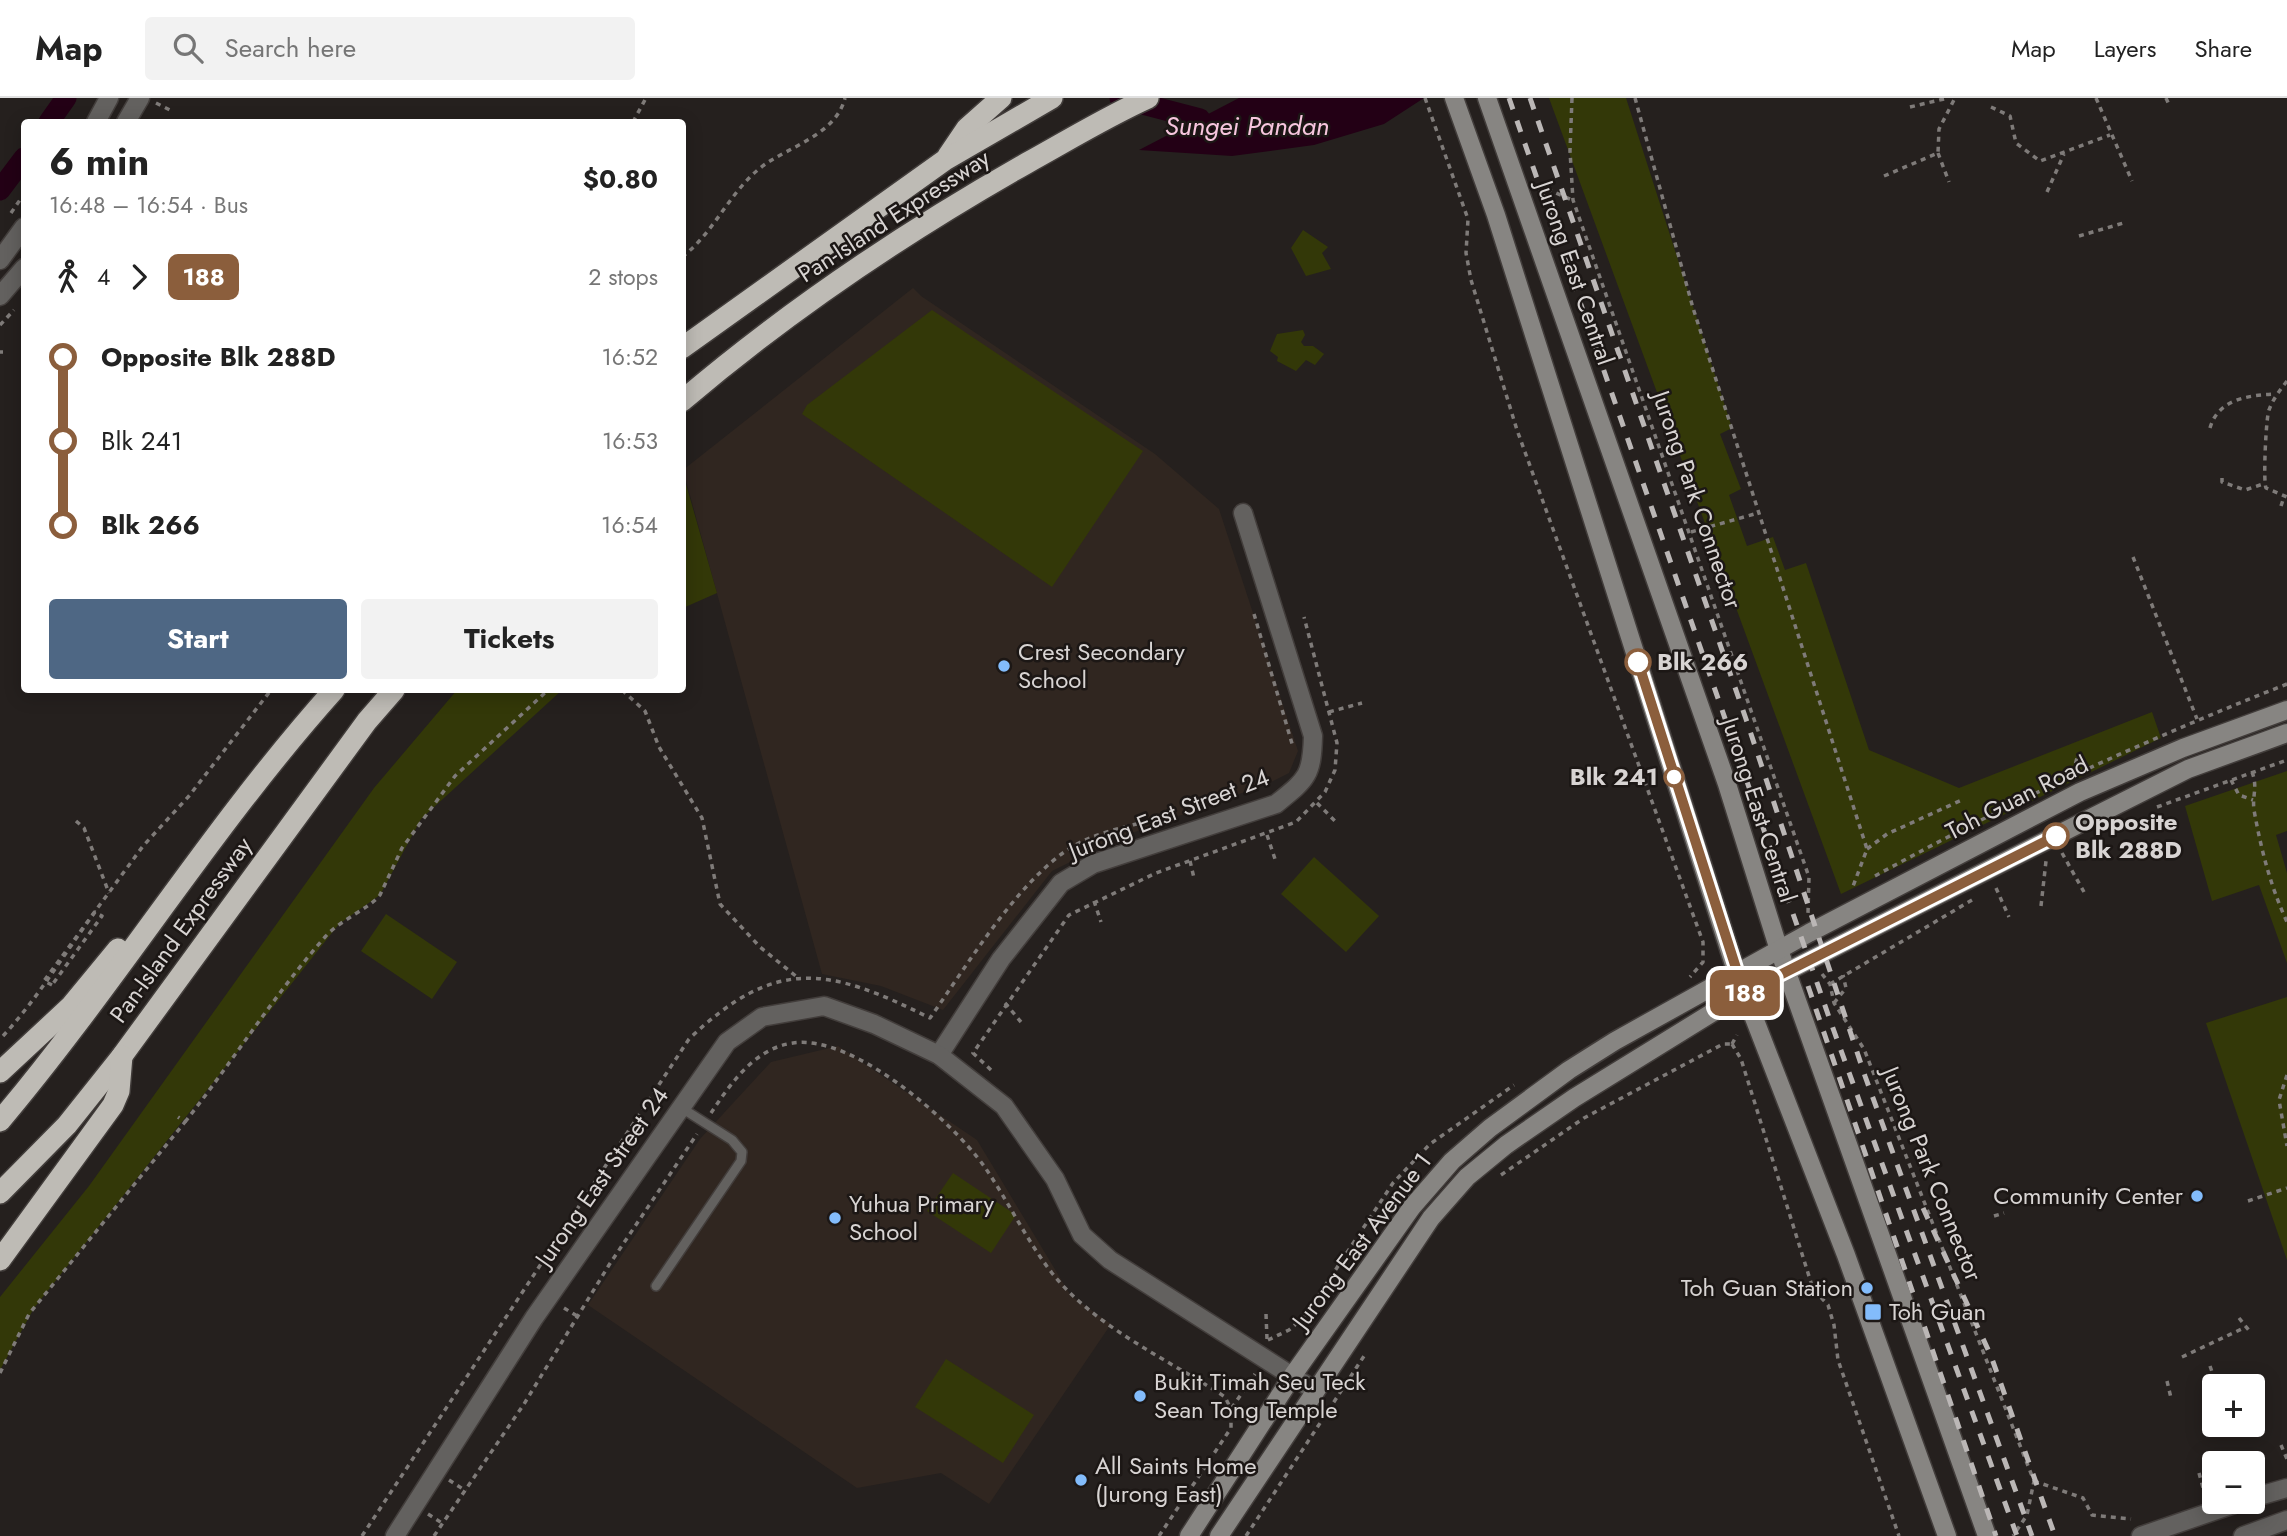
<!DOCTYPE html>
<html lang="en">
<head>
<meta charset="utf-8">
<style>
  :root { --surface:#fff; --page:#f2f2f2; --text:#222; --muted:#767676; --line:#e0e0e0; --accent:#4e6784 }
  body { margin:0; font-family:Jost,sans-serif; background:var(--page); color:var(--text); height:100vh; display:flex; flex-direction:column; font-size:26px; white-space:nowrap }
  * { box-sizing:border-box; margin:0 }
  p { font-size:23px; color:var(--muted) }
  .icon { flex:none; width:38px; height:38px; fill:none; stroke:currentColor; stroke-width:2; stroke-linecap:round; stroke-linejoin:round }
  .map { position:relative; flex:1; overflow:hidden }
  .details { position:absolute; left:21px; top:21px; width:665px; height:574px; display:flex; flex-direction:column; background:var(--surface); border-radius:7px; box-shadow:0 4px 18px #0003 }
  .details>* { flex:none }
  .badge { padding:0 14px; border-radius:10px; font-size:24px; line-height:46px }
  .tools { position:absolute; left:2202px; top:1276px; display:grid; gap:14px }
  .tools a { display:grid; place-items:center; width:63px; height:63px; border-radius:7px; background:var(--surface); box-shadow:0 4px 18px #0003; font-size:35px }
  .map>.badge { position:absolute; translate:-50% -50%; box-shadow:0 0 0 4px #fff }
  .legs { display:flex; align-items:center; gap:10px; height:77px; padding:0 28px; font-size:23px }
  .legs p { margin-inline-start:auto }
  .headline { display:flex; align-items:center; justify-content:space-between; height:119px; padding:0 28px }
  h1 { font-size:38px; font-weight:700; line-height:52px }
  .button { display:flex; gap:14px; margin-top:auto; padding:14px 28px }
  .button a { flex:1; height:80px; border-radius:7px; background:var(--accent); color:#fff; font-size:28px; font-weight:700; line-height:80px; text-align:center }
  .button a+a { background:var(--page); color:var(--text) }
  ul { padding:0 28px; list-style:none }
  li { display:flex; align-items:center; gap:24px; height:84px; font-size:26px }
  li i { display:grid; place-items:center; width:10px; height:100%; margin:0 9px; background:currentColor }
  li i::after { content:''; width:18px; height:18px; margin:-9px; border:5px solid; border-radius:50%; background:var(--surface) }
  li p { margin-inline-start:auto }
  li:first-child i { background:linear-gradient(#0000 50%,currentColor 0) }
  li:last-child i { background:linear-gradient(currentColor 50%,#0000 0) }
  header { display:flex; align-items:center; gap:42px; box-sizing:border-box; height:98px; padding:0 35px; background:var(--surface); border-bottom:2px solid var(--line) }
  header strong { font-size:33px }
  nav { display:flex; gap:38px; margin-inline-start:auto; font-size:24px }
  .search { width:490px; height:63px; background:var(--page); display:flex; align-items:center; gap:18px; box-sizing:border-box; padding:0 24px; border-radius:7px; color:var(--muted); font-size:26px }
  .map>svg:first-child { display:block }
</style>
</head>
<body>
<header>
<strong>Map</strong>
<div class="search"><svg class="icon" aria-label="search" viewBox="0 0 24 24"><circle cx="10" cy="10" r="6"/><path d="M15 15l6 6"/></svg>Search here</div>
<nav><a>Map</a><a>Layers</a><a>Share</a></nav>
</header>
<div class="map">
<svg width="2287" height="1438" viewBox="0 0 2287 1438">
  <rect width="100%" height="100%" fill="#25201e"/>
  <g fill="#302620">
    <path d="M 913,190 L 921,198 L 1155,356 L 1219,411 L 1298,653 L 1289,675 L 1267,686 L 1121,739 L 1052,773 L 943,912 L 881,888 L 822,876 L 683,372 Z"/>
    <path d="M 838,948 L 977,1042 L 1071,1198 L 1111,1226 L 989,1406 L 941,1375 L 857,1390 L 588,1207 L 700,1041 L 771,964 Z"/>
  </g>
  <g fill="#333808">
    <path d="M 1549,0 L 1626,0 L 1732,330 L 1720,336 L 1741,391 L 1729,397 L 1747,448 L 1773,439 L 1785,472 L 1806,465 L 1869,652 L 1959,690 L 2152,614 L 2161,640 L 1841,796 Z"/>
    <path d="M 1303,132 L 1328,149 L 1322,155 L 1331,171 L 1306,178 L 1291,150 Z"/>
    <path d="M 932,212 L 1143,353 L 1052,489 L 802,316 L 807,307 Z"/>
    <path d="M 1303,232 L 1305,237 L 1301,244 L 1304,248 L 1313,248 L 1324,256 L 1315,267 L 1306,262 L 1296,273 L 1277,263 L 1278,259 L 1270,253 L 1277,236 Z"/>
    <path d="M 682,372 L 717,495 L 683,510 L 682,510 Z"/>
    <path d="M 457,592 L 562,592 L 421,721 L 380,797 L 339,826 L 34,1210 L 0,1272 L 0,1199 L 89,1088 L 374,690 Z"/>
    <path d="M 2287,673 L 2287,733 L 2276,737 L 2287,775 L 2287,865 L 2259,787 L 2212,803 L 2185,708 Z"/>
    <path d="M 1314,759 L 1379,818 L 1346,854 L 1281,796 Z"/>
    <path d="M 386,816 L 457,864 L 432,901 L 361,853 Z"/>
    <path d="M 2287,899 L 2287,1162 L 2206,925 Z"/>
    <path d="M 953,1075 L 1016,1117 L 991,1155 L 927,1113 Z"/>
    <path d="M 946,1261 L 1034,1317 L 1003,1365 L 915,1309 Z"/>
  </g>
  <path fill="#230015" d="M 1239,0 L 1424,0 L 1384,26 L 1314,47 L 1232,58 L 1139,52 Z"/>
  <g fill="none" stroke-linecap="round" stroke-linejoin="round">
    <g stroke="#230015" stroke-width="21">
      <path d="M 1120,0 L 1200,21"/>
      <path d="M 49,24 L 66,0"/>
      <path d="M 0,92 L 24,60"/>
    </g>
    <defs>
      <path id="lane" d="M 656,1188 L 741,1063 L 742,1054 L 732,1042 L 680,1009"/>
      <g id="street">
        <path d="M 96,24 L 109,0"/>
        <path d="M 126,24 L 140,0"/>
        <path d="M 0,162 L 24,129"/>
        <path d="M 0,198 L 24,170"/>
        <path d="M 939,957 L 1001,861 L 1061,785 L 1093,766 L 1276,706 C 1307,681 1312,678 1313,638 L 1243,415"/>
        <path d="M 2252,1400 L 2287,1390"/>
        <path d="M 395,1438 L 534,1220 L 727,944 L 762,919 L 824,908 L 874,926 L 939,957 L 1004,1008 L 1055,1081 L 1082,1137 L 1110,1162 L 1314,1292"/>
        <path d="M 2141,1438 L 2240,1404"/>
        <path d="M 2243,1438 L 2287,1422"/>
      </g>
      <g id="secondary">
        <path d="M 1454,0 L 1496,117 L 1737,876 L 1846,1157 L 1947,1438"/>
        <path d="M 1487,0 L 1727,686 L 1779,852 L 1987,1438"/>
        <path d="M 1189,1438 L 1293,1277 L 1412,1109 L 1452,1063 L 1490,1030 L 1569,972 L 1615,943 L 1809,835 L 2080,694 L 2183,650 L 2287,612"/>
        <path d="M 1219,1438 L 1431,1120 L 1467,1079 L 1506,1047 L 1574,1000 L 1744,895 L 2188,671 L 2287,635"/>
      </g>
      <g id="highway">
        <path d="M 948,58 L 967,30 L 1001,0"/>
        <path d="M 682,250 L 945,62 L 1052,0"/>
        <path d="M 682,303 C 789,212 905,134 1027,65 C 1067,43 1106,19 1148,0"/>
        <path d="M 0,974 L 71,908 L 118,851"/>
        <path d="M 0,1023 C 117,884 213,727 334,592"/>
        <path d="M 0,1095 L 67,1027 L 122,958 L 367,623 L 394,592"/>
        <path d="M 0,1162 L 113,1007 L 119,993 L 122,958"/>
      </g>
    </defs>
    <use href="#lane" stroke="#423d3b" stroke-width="12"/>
    <use href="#street" stroke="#423d3b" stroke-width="21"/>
    <use href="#secondary" stroke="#423d3b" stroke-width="21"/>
    <use href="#highway" stroke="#423d3b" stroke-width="24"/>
    <g stroke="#7f7b79" stroke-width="3.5" stroke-dasharray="5 5" stroke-linecap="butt">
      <path d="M 1425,0 L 1468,121 L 1466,155 L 1471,182 L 1517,332 L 1703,844 L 1703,864 L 1690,879"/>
      <path d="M 1572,0 L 1570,53 L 1573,102 L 1809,779 L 1808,815"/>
      <path d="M 1635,0 L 1693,210 L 1867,751 L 1852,791"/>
      <path d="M 2096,0 L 2132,83"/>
      <path d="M 2166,0 L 2170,9"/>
      <path d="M 156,5 L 172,13"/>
      <path d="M 1910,9 L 1948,0"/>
      <path d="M 1991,9 L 2010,18 L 2016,45 L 2040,63 L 2110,37"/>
      <path d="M 633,24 L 646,0"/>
      <path d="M 1938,55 L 1949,84"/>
      <path d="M 1884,78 L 1938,55 L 1939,31 L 1955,0"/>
      <path d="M 1538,87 L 1572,102"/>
      <path d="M 2047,94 L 2064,56"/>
      <path d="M 11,115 L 24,96"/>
      <path d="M 2079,138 L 2127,124"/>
      <path d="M 682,159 C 716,133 729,93 764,67 C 791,48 836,36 845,0"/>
      <path d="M 0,227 L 14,212"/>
      <path d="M 0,254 L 3,254"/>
      <path d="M 2287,283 C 2280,292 2273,301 2269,312 C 2266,319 2263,384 2266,390 L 2287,399"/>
      <path d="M 2210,330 C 2218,301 2249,297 2276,296"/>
      <path d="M 2222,380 L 2222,384 L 2245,392 L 2263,386"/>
      <path d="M 2281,408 L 2284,399"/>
      <path d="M 1691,434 L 1758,415"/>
      <path d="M 2133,459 L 2197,621"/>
      <path d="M 1254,516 L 1293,649"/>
      <path d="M 622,592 L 645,613 L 659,649 L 702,720 L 720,806 L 760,849 L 797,879"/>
      <path d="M 1329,614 L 1362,605"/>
      <path d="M 2252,674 C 2258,689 2252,698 2254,712 C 2261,751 2270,787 2287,824"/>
      <path d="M 2073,675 L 2078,656"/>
      <path d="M 2231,682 L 2239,697 L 2253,702"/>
      <path d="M 1317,705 L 1335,723"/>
      <path d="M 2157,709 L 2287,662"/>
      <path d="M 76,723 L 84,730 L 109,795"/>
      <path d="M 1267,737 L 1275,761"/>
      <path d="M 1867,751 L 1887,736 L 1964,701"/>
      <path d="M 2062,755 L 2084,794"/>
      <path d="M 1190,763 L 1194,780"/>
      <path d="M 1875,778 C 2011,703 2143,643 2287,586"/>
      <path d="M 1996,790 L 2009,819"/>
      <path d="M 1094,803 L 1101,824"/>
      <path d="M 2041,808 L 2046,763"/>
      <path d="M 1822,876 L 1830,886 L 1834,905 L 1864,951 L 2034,1383 L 2027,1417 L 2013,1438"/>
      <path d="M 1830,886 L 1972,802"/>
      <path d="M 52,887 L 44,883 L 143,748 L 189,698 L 271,592"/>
      <path d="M 1005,905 L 1021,924"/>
      <path d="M 1834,905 L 1846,890 L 1843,877"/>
      <path d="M 1732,946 L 1741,961 L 1813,1191 L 1828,1207 L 1834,1227 L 1838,1262 L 1899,1438"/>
      <path d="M 1732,946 L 1737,937"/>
      <path d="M 991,972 L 973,955 L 1069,817 L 1156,775 L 1296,724 L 1325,694 L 1335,672 L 1337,645 L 1304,519"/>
      <path d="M 2287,977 L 2279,1002 L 2287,1048"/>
      <path d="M 711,1015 C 731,985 755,950 793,945 C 853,936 951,1022 984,1068 C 1009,1104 1028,1146 1056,1180 C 1098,1229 1162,1259 1216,1293 L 1225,1299 L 1231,1311"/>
      <path d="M 185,1024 C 233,963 274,897 325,839 C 341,821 369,811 380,797 L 402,750 L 455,678 L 548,592"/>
      <path d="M 1501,1077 L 1584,1020 L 1723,946 L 1732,946"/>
      <path d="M 2248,1103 L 2287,1090"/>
      <path d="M 1994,1118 L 2004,1115"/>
      <path d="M 564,1210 L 577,1218"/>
      <path d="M 1266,1216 L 1267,1241"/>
      <path d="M 2239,1220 L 2251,1235"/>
      <path d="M 1268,1242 L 1289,1232 L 1305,1218 L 1393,1085 L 1430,1046 L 1514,987"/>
      <path d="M 2182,1259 L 2246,1229"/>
      <path d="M 2210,1268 L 2217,1288"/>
      <path d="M 0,1275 L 29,1216 L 185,1024 L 178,1019"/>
      <path d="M 2167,1283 L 2171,1300"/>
      <path d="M 2281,1347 L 2287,1361"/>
      <path d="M 2199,1375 L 2205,1397"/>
      <path d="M 449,1382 L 466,1393"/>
      <path d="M 2034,1383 L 2083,1400 L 2092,1417 L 2131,1421"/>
      <path d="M 428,1416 L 442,1425"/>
      <path d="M 362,1438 L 689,941 C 776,858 828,869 930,920 C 967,868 1026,768 1085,742 C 1113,730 1149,723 1179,717"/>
      <path d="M 434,1438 L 524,1306 L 609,1167 L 697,1036"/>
      <path d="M 1159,1438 L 1231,1330 L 1231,1311 L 1255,1276"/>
      <path d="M 1246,1438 L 1366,1255"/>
    </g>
    <use href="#lane" stroke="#63615f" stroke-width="9"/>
    <use href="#street" stroke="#63615f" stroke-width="18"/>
    <use href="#secondary" stroke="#878582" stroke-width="18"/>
    <use href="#highway" stroke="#bebbb5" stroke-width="21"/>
    <g stroke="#bbb7b6" stroke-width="5" stroke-dasharray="12 12" stroke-linecap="butt">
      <path d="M 1509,0 L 1830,922 L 2017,1438"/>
      <path d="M 1530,0 L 1746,621 L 1865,978 L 2032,1438"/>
      <path d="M 1808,888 L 1996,1438"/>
      <path d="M 1923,1110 L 1991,1258 L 2055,1438"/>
    </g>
    <path stroke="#7f7b79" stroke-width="3.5" stroke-dasharray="5 5" stroke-linecap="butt" d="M 3,938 C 38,900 64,856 95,814 L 102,818 L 52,887"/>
  </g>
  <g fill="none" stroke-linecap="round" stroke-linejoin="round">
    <defs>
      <path id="line-1" d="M 1638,564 L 1744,895 L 2056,738"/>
    </defs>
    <use href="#line-1" stroke="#fff" stroke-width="16"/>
    <use href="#line-1" stroke="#8b5e3c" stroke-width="10"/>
  </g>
  <g fill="#fff" stroke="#8b5e3c" stroke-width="3.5">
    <circle cx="1638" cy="564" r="12"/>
    <circle cx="1674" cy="679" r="9"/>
    <circle cx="2056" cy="738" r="12"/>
  </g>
  <g fill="#83bcfb" stroke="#1c1715" stroke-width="2.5">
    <circle cx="1004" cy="568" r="7"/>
    <circle cx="2197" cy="1098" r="7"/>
    <circle cx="835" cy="1120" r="7"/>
    <circle cx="1867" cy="1190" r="7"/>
    <rect x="1864" y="1205" width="18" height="18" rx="3.5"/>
    <circle cx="1140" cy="1298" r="7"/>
    <circle cx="1081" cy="1382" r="7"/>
  </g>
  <g text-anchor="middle" stroke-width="5" stroke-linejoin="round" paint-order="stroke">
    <g font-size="24" fill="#d8d4d3" stroke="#1c1715">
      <text transform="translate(894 118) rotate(-33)" y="8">Pan-Island Expressway</text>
      <text transform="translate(1575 175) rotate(71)" y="8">Jurong East Central</text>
      <text transform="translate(1697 402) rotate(71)" y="8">Jurong Park Connector</text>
      <text transform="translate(2017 700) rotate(-27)" y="8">Toh Guan Road</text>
      <text transform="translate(1759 712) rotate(72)" y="8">Jurong East Central</text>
      <text transform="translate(1169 716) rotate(-21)" y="8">Jurong East Street 24</text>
      <text transform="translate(181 832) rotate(-54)" y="8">Pan-Island Expressway</text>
      <text transform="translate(1932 1076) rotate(68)" y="8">Jurong Park Connector</text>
      <text transform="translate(602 1079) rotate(-55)" y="8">Jurong East Street 24</text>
      <text transform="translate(1362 1143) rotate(-53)" y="8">Jurong East Avenue 1</text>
    </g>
    <g font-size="24" fill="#d8d4d3" stroke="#1c1715" text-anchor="start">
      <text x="1018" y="562">Crest Secondary<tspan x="1018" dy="28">School</tspan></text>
      <text x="2183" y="1106" text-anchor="end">Community Center</text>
      <text x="849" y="1114">Yuhua Primary<tspan x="849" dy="28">School</tspan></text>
      <text x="1853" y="1198" text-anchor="end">Toh Guan Station</text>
      <text x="1889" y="1222">Toh Guan</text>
      <text x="1154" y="1292">Bukit Timah Seu Teck<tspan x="1154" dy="28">Sean Tong Temple</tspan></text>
      <text x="1095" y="1376">All Saints Home<tspan x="1095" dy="28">(Jurong East)</tspan></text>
    </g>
    <g font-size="24" font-weight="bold" fill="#d8d4d3" stroke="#1c1715" text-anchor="start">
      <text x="1657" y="572">Blk 266</text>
      <text x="1658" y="687" text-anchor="end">Blk 241</text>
      <text x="2075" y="732">Opposite<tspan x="2075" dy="28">Blk 288D</tspan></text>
    </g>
    <g font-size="26" font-style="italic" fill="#f7c6de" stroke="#1c1715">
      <text x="1247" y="37">Sungei Pandan</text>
    </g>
  </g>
</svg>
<div class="tools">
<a>+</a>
<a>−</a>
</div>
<b class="badge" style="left:1745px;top:895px;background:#8b5e3c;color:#fff">188</b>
<section class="details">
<div class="headline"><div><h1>6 min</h1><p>16:48 – 16:54 · Bus</p></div><b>$0.80</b></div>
<div class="legs"><svg class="icon" aria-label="walk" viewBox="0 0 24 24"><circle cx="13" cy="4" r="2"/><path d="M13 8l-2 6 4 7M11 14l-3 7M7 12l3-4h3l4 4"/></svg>4<svg class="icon" aria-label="forward" viewBox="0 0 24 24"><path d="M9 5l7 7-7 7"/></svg><b class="badge" style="background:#8b5e3c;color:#fff">188</b><p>2 stops</p></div>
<ul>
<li><i style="color:#8b5e3c"></i><b>Opposite Blk 288D</b><p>16:52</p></li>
<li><i style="color:#8b5e3c"></i><span>Blk 241</span><p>16:53</p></li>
<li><i style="color:#8b5e3c"></i><b>Blk 266</b><p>16:54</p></li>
</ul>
<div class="button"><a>Start</a><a>Tickets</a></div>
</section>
</div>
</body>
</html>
